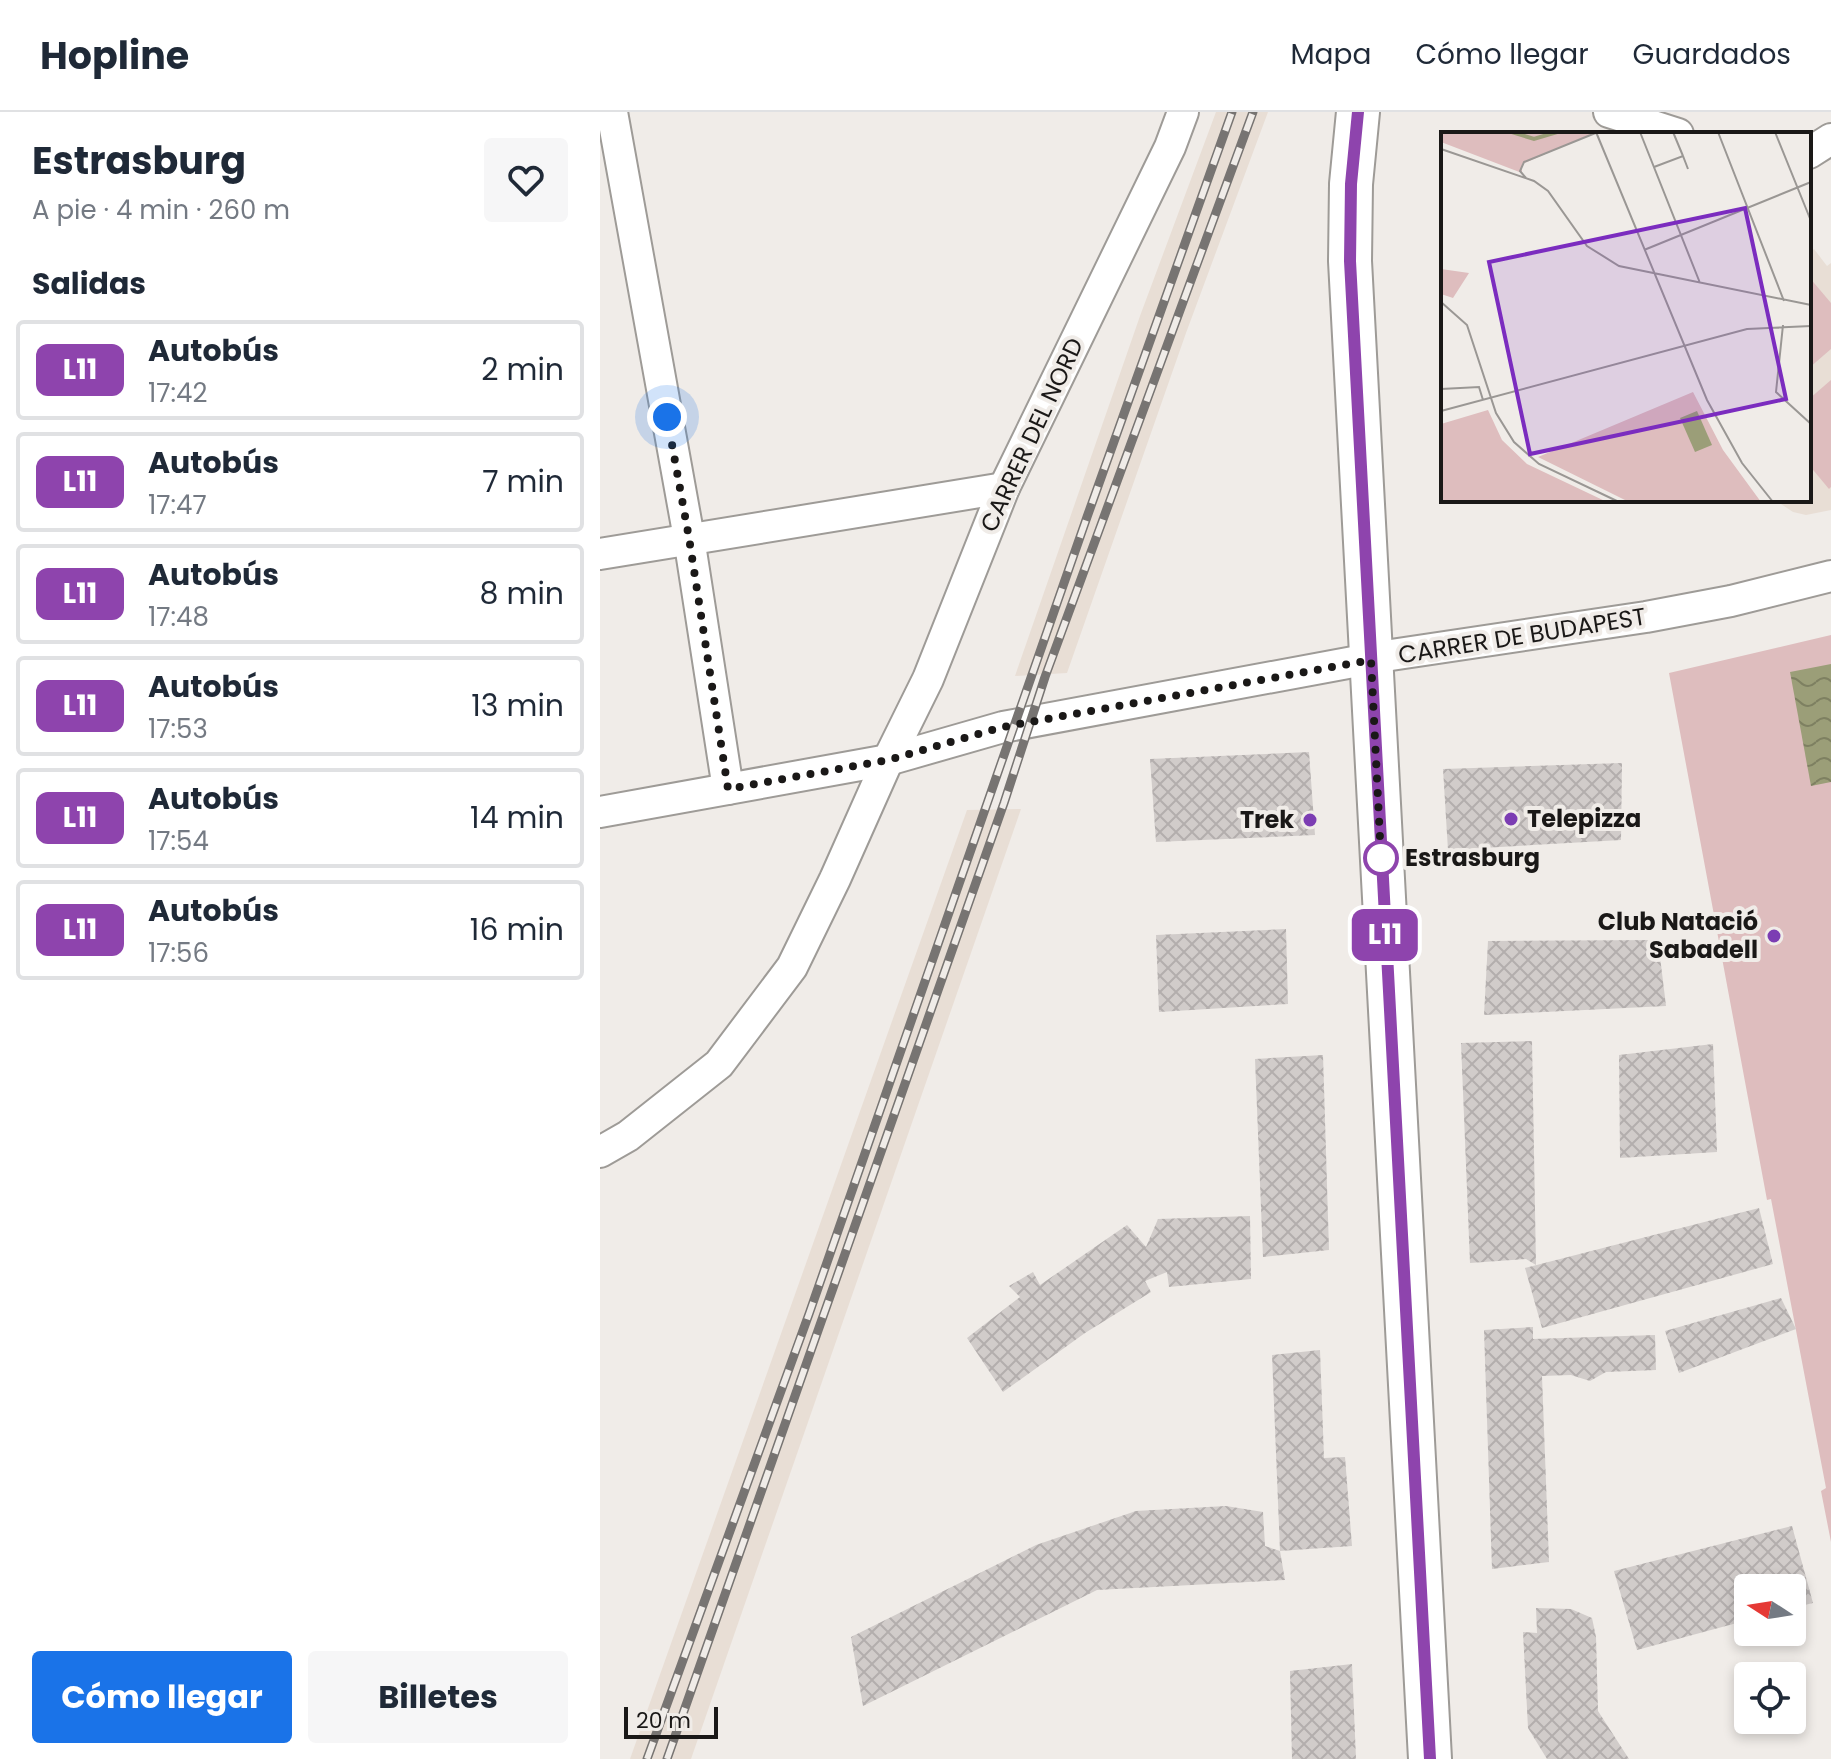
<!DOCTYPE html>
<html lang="es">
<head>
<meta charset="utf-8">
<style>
  :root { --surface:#fff; --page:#f6f6f7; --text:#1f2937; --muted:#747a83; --line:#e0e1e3; --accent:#1a73e8 }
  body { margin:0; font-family:Poppins,sans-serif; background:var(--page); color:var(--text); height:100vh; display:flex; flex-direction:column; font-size:30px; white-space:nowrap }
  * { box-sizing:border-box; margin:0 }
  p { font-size:26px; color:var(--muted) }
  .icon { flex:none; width:44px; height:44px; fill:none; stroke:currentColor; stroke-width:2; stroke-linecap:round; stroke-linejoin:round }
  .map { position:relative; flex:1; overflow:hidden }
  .details { display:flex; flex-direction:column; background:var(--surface); width:600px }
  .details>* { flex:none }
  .badge { padding:0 16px; border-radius:12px; font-size:28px; line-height:52px }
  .needle { width:52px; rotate:282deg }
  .controls { position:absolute; left:1134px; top:1462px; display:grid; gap:16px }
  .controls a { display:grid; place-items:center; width:72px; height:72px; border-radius:8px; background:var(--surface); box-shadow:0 4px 12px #0003; font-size:40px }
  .scale { position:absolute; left:24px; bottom:20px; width:94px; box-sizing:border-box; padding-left:8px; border:4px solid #1a1817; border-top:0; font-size:22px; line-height:28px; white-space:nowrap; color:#1a1817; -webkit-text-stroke:6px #f0ece8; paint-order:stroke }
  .you { position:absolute; width:40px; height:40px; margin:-20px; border:6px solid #fff; border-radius:50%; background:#1a73e8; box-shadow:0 0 0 12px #1a73e833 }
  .map>.badge { position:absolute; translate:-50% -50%; box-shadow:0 0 0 4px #fff }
  h2 { padding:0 32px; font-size:30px; line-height:72px }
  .round { display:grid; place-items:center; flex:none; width:84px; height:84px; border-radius:8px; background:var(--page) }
  .headline { display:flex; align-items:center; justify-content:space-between; height:136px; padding:0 32px }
  h1 { font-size:38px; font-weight:700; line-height:60px }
  .action { display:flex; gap:16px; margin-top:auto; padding:16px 32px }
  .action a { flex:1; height:92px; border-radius:8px; background:var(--accent); color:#fff; font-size:32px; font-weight:700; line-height:92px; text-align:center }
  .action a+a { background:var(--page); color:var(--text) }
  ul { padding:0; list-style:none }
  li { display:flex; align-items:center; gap:24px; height:100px; margin:0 16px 12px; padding:0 16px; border:4px solid var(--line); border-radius:8px }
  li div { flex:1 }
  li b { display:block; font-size:30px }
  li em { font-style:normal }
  li .badge { min-width:88px; font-weight:700; text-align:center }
  header { display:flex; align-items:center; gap:48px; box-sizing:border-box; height:112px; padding:0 40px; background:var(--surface); border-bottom:2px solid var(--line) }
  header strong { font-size:38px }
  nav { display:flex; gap:44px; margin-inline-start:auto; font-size:28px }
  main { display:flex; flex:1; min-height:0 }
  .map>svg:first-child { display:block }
</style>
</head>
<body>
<header>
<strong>Hopline</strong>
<nav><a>Mapa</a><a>Cómo llegar</a><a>Guardados</a></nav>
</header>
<main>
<section class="details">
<div class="headline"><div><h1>Estrasburg</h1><p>A pie · 4 min · 260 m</p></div><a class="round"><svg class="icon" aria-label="heart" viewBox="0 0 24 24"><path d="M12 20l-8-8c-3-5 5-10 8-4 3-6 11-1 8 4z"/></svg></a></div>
<h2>Salidas</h2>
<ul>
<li><span class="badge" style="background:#8e44ad;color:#fff">L11</span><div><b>Autobús</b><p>17:42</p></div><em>2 min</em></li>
<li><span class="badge" style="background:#8e44ad;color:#fff">L11</span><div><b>Autobús</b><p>17:47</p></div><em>7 min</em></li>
<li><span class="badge" style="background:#8e44ad;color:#fff">L11</span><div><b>Autobús</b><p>17:48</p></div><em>8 min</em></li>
<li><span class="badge" style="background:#8e44ad;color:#fff">L11</span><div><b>Autobús</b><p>17:53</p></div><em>13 min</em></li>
<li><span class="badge" style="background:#8e44ad;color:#fff">L11</span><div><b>Autobús</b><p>17:54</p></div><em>14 min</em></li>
<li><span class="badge" style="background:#8e44ad;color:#fff">L11</span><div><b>Autobús</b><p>17:56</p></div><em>16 min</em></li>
</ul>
<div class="action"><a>Cómo llegar</a><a>Billetes</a></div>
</section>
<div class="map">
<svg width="1231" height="1647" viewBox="0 0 1231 1647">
  <defs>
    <pattern id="water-waves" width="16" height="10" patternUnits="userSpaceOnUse" patternTransform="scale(2)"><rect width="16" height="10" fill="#9b9e78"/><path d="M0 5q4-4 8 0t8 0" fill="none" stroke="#7e8061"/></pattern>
    <pattern id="building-cross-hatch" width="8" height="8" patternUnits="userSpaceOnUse" patternTransform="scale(2)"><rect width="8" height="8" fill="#d1ccca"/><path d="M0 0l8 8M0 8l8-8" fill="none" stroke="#b3aead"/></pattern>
  </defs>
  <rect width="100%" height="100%" fill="#f0ece8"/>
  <g fill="#e8ded5">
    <path d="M 616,0 L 668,0 L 586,221 L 467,561 L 415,564 L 540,204 Z"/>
    <path d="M 1214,137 L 1227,154 L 1231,151 L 1231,398 L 1206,403 L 1193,400 L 1175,388 L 1209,388 L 1209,141 Z"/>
    <path d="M 421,697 L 91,1647 L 30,1647 L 367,698 Z"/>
  </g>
  <g fill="#debdbe">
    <path d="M 1209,165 L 1231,191 L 1231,237 L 1209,256 Z"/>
    <path d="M 1231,268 L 1231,375 L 1229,377 L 1209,353 L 1209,287 Z"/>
    <path d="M 1231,523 L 1231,1430 L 1221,1379 L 1226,1376 L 1171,1087 L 1167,1088 L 1069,561 Z"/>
  </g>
  <path fill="url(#water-waves)" d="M 1231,552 L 1231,670 L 1211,674 L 1190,560 Z"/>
  <g fill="url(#building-cross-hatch)">
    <path d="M 709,640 L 715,723 L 556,730 L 550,647 Z"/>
    <path d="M 1022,651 L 1021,728 L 848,738 L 843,657 Z"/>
    <path d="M 686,817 L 688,892 L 559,900 L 556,823 Z"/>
    <path d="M 1058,828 L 1066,894 L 884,903 L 888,829 Z"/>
    <path d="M 932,929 L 936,1153 L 926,1147 L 870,1151 L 861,931 Z"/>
    <path d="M 1113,932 L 1117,1040 L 1020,1046 L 1019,943 Z"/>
    <path d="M 723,943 L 729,1138 L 663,1145 L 655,947 Z"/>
    <path d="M 1159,1096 L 1173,1152 L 942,1216 L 925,1156 Z"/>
    <path d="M 650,1104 L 651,1167 L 569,1175 L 567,1160 L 545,1169 L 551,1180 L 485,1221 L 403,1280 L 367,1226 L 420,1185 L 409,1174 L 433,1160 L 440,1173 L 527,1113 L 546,1135 L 558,1107 Z"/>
    <path d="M 1181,1186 L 1196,1217 L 1079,1261 L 1065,1219 Z"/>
    <path d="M 933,1215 L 933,1227 L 1055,1223 L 1056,1258 L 1006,1260 L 990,1269 L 971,1263 L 942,1264 L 949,1450 L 892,1457 L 884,1218 Z"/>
    <path d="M 720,1238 L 724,1346 L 745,1345 L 752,1434 L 680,1439 L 672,1243 Z"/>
    <path d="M 626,1394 L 663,1400 L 665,1434 L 680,1439 L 685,1468 L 497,1478 L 263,1594 L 251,1525 L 436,1433 L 536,1399 Z"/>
    <path d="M 1192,1414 L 1213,1491 L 1192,1496 L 1192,1476 L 1148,1476 L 1148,1508 L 1037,1538 L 1014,1459 Z"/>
    <path d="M 936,1496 L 971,1497 L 992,1506 L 996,1525 L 998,1599 L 1029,1647 L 947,1647 L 928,1616 L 923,1520 L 937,1521 Z"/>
    <path d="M 752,1552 L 756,1647 L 692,1647 L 690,1559 Z"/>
  </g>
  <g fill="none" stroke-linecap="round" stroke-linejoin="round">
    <defs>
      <g id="street">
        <path d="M 12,0 L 89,426 L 128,677"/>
        <path d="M 1009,0 L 1078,22"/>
        <path d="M 1209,41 L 1231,27"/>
        <path d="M 0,442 L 404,376"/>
        <path d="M 0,700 L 288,648 L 403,615 L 791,543 L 1046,505 L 1131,489 L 1231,464"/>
        <path d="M 0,1040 L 28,1024 L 119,952 L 192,855 L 235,767 L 288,648 L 328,567 L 404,376 L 570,35 L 583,0"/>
      </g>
      <path id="secondary" d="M 758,0 L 751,72 L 750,149 L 830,1647"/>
    </defs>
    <use href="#street" stroke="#9e9b97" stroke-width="34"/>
    <use href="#secondary" stroke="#9e9b97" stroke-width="46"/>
    <use href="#street" stroke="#fff" stroke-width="30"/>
    <use href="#secondary" stroke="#fff" stroke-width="42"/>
    <defs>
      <g id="rail">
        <path d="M 47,1647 L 209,1202 L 487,405 L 632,0"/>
        <path d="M 67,1647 L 404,691 L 445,565 L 653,0"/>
      </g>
    </defs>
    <use href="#rail" stroke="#777472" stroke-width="9"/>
    <use href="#rail" stroke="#f0ece8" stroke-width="6" stroke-dasharray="18" stroke-linecap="butt"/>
  </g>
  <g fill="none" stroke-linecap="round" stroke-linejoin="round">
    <defs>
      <path id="line" d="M 758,0 L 751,72 L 750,149 L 830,1647"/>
    </defs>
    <use href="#line" stroke="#fff" stroke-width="18"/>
    <use href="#line" stroke="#8e44ad" stroke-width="12"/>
    <path stroke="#1a1817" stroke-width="8" stroke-dasharray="0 14.4" d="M 67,305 L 89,426 L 128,677 L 288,648 L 403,615 L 771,548 L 781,746"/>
  </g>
  <g fill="#7c3db3" stroke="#f0ece8" stroke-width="3">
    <circle cx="911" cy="707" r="8"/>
    <circle cx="710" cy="708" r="8"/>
    <circle cx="1174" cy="824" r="8"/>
  </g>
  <circle fill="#fff" stroke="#8e44ad" stroke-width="4" cx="781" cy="746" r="16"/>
  <g text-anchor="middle" stroke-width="8" stroke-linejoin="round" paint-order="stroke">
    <g font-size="24" fill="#1a1817" stroke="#f0ece8">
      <text transform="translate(432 323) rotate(-65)" y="8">CARRER DEL NORD</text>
      <text transform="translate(922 524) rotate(-9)" y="8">CARRER DE BUDAPEST</text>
    </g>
    <g font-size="24" font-weight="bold" fill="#1a1817" stroke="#f0ece8" text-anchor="end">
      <text x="927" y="715" text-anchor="start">Telepizza</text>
      <text x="694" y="716">Trek</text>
      <text x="1158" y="818">Club Natació<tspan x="1158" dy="28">Sabadell</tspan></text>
    </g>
    <g font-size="24" font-weight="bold" fill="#1a1817" stroke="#f0ece8" text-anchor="start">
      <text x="805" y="754">Estrasburg</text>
    </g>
  </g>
  <g transform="translate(841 20)">
    <rect width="370" height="370" fill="#f0ece8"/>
    <path d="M 0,0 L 155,0 L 81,32 L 81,41 L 0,10 ZM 0,137 L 28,141 L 12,166 L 0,162 Z" fill="#debdbe"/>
    <path d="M 47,278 L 61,308 L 86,332 L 166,370 L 0,370 L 0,292 Z" fill="#debdbe"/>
    <path d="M 252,260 L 282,318 L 320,370 L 188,370 L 97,325 Z" fill="#debdbe"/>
    <path d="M 256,279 L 271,313 L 254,320 L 239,286 Z" fill="#9b9e78"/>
    <path fill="none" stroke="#9b9e78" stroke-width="4" d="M 71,0 L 93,7 L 116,0"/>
    <path fill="none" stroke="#9a9794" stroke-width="2" d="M 155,0 L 266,268 L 301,331 L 332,370M 199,0 L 259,151M 232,0 L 242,24M 277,0 L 343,169M 334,0 L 370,89M 0,17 L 93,49 L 107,59 L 146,114 L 178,134 L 370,173M 213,35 L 242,24 L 247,37M 85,46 L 79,39 L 83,30 L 157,0M 203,118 L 370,50M 0,170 L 26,193 L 55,281 L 73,310 L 98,332 L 178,370M 342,193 L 335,260 L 370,292M 0,257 L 38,255 L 42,268M 0,279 L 306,197 L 370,194"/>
    <path fill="#7b2cbf" fill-opacity="0.15" stroke="#7b2cbf" stroke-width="4" d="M 304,76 L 345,267 L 89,322 L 48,130 Z"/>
    <rect width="370" height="370" fill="none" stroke="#1a1817" stroke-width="4"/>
  </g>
</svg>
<div class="controls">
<a><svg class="needle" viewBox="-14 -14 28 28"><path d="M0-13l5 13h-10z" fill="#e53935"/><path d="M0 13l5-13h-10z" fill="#747a83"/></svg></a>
<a><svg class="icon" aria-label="locate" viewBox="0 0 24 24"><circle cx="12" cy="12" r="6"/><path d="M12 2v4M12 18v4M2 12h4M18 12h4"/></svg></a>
</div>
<div class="scale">20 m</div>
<div class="you" style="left:67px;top:305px"></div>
<b class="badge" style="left:785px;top:823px;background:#8e44ad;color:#fff">L11</b>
</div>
</main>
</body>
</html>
